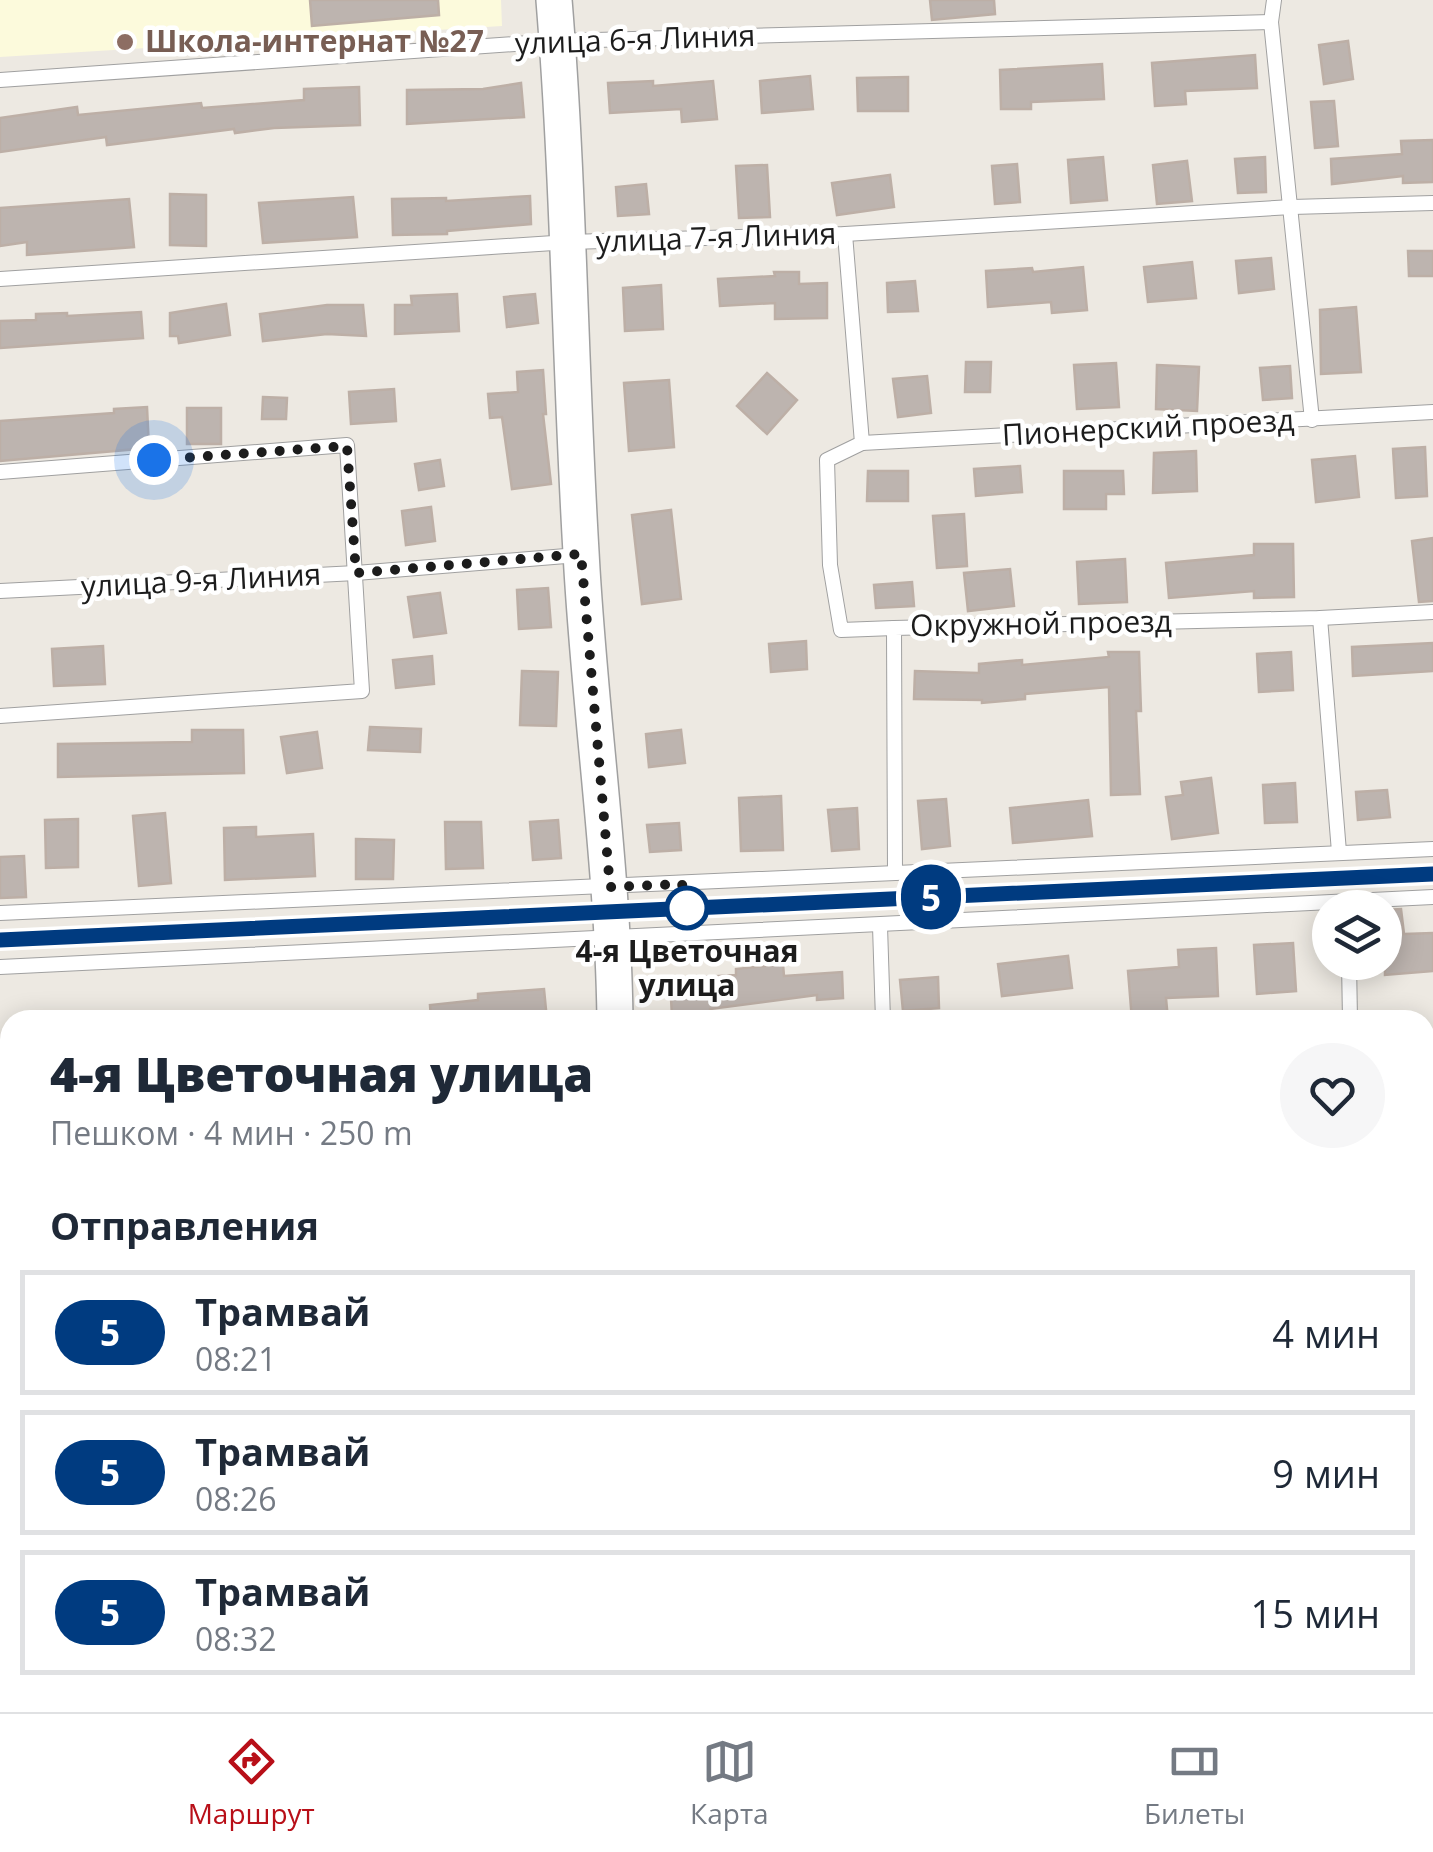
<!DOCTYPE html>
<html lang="ru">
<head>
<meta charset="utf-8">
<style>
  :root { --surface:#fff; --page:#f6f6f7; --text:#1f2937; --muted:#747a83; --line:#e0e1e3; --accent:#b80f18 }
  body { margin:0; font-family:"Open Sans",sans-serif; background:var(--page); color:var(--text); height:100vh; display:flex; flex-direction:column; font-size:38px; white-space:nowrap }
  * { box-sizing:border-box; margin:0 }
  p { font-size:32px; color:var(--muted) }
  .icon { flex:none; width:55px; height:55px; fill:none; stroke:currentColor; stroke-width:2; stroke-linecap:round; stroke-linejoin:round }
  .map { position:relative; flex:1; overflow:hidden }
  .side { position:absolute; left:0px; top:1010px; width:1435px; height:702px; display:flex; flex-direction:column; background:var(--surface); border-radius:30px 30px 0 0; box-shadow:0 5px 25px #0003 }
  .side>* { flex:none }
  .badge { padding:0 20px; border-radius:32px; font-size:35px; line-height:65px }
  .controls { position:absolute; left:1312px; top:890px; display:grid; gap:20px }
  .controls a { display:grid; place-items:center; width:90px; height:90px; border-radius:50%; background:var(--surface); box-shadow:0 5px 25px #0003; font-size:50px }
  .you { position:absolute; width:50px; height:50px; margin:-25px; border:8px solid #fff; border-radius:50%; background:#1a73e8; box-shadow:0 0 0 15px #1a73e833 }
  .map>.badge { position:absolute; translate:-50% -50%; box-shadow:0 0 0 5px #fff }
  h2 { padding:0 50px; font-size:38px; line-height:90px }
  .round { display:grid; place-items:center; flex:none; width:105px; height:105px; border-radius:52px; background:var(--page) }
  .headline { display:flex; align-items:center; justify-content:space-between; height:170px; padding:0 50px }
  h1 { font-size:48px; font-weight:800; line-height:75px }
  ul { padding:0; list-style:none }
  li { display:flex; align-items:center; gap:30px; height:125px; margin:0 20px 15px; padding:0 30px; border:5px solid var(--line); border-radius:0px }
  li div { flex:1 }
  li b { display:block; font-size:38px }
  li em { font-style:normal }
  li .badge { min-width:110px; font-weight:700; text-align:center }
  .menu { display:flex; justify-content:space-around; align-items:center; height:140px; border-top:2px solid var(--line); background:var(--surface); font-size:28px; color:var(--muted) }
  .menu a { display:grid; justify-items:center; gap:5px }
  .menu .on { color:var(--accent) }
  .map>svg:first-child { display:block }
</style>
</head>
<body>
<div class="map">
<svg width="1433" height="1712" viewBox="0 0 1433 1712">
  <rect width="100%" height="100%" fill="#ede9e2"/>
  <path fill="#fcfadc" d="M 0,0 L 501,0 L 502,26 L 0,57 Z"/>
  <g fill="#bdb4af" stroke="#bdafa6" stroke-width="2.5">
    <path d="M 310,0 L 438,0 L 439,15 L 312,26 Z"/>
    <path d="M 930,0 L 994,0 L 995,14 L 932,20 Z"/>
    <path d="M 1348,41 L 1353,79 L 1324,84 L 1319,45 Z"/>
    <path d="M 1255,55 L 1257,88 L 1185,91 L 1186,104 L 1155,106 L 1152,63 Z"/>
    <path d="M 1102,64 L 1104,99 L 1031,102 L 1031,109 L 1001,109 L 1000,70 Z"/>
    <path d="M 810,76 L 813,109 L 762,113 L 760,81 Z"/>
    <path d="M 908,77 L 908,111 L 858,111 L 857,78 Z"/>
    <path d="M 653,81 L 653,86 L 713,81 L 717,119 L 682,122 L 681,109 L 610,113 L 608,83 Z"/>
    <path d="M 521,83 L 524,117 L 407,124 L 407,90 L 483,89 Z"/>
    <path d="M 359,87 L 360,125 L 274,128 L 235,133 L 234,129 L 107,145 L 106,137 L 0,152 L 0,118 L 77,107 L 78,115 L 201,103 L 202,108 L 304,100 L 304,89 Z"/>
    <path d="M 1334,101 L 1338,146 L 1315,148 L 1311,102 Z"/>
    <path d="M 1433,140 L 1433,182 L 1403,183 L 1403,176 L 1332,184 L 1331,159 L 1402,154 L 1401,141 Z"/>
    <path d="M 1103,157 L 1107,200 L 1071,203 L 1068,160 Z"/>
    <path d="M 1265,157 L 1266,192 L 1238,193 L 1235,159 Z"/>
    <path d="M 1187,161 L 1192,201 L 1157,204 L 1153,165 Z"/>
    <path d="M 1017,164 L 1020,202 L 995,204 L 992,166 Z"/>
    <path d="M 767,165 L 770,217 L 739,218 L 736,166 Z"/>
    <path d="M 890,175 L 894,207 L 837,215 L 832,183 Z"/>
    <path d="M 646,184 L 649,214 L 618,216 L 616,187 Z"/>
    <path d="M 170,194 L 206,195 L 206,246 L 170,245 Z"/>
    <path d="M 530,196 L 531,224 L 447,231 L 447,234 L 393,235 L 392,199 L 446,198 L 446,201 Z"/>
    <path d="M 353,197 L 357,237 L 263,243 L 259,203 Z"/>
    <path d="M 129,199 L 134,247 L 27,255 L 27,242 L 0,246 L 0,208 Z"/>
    <path d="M 1408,251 L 1433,251 L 1433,276 L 1409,276 Z"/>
    <path d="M 1271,258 L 1274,289 L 1239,293 L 1236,261 Z"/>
    <path d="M 1192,262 L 1196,298 L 1148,302 L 1144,267 Z"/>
    <path d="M 1083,267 L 1087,310 L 1052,313 L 1051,302 L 988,307 L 986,271 L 1032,268 L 1033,272 Z"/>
    <path d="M 774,272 L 799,272 L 799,284 L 827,283 L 827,318 L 775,319 L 775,303 L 720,306 L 718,279 L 775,276 Z"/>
    <path d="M 915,281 L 918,311 L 888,312 L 887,283 Z"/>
    <path d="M 661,285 L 663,329 L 625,331 L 623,288 Z"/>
    <path d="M 457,294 L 459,331 L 395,334 L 395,305 L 412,305 L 411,296 Z"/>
    <path d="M 535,294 L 538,323 L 507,327 L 504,297 Z"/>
    <path d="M 226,304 L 230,335 L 179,343 L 178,336 L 170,336 L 170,313 Z"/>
    <path d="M 363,305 L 366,336 L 327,334 L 263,341 L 260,314 L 327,305 Z"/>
    <path d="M 1356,307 L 1361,372 L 1321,374 L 1320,310 Z"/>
    <path d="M 141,312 L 143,338 L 0,348 L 0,321 L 36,320 L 36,314 L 67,313 L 67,316 Z"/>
    <path d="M 966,362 L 991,362 L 990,392 L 965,392 Z"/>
    <path d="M 1116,363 L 1119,407 L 1077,409 L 1074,365 Z"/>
    <path d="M 1157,365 L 1199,367 L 1197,411 L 1156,409 Z"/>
    <path d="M 1290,366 L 1292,398 L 1263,400 L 1260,368 Z"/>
    <path d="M 543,370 L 546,414 L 543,414 L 551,484 L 512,489 L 502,417 L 490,418 L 488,394 L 518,392 L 517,372 Z"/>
    <path d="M 767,373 L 797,400 L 767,434 L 737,406 Z"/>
    <path d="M 927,376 L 931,413 L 898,417 L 893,379 Z"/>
    <path d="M 669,380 L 674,447 L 629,451 L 624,383 Z"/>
    <path d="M 394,389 L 396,421 L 351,424 L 349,392 Z"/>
    <path d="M 263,397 L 287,398 L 286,419 L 262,419 Z"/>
    <path d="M 147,407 L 149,448 L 0,461 L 0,421 L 114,413 L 114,409 Z"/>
    <rect x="187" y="408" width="34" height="36"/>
    <path d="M 1425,447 L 1427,496 L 1396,498 L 1393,449 Z"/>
    <path d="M 1196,451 L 1197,491 L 1153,493 L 1154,453 Z"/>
    <path d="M 1355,456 L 1359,497 L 1316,502 L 1312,460 Z"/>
    <path d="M 440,460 L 444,486 L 419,490 L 415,464 Z"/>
    <path d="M 1020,466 L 1022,492 L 976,496 L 974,469 Z"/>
    <path d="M 868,471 L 908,471 L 908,501 L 867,501 Z"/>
    <path d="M 1064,471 L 1123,471 L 1124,494 L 1106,494 L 1106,509 L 1064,509 Z"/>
    <path d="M 431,507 L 435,541 L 406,545 L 402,511 Z"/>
    <path d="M 671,510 L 681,599 L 642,604 L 632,515 Z"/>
    <path d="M 964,514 L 967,566 L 937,568 L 933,516 Z"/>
    <path d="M 1433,538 L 1433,601 L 1419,602 L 1412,541 Z"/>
    <path d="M 1254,544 L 1293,544 L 1294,597 L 1254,598 L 1254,591 L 1169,598 L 1166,563 L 1254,555 Z"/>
    <path d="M 1125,559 L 1127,602 L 1079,604 L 1077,562 Z"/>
    <path d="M 1010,569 L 1014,606 L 968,611 L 964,573 Z"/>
    <path d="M 912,582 L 914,606 L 876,608 L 874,585 Z"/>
    <path d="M 548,588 L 551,627 L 519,629 L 517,590 Z"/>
    <path d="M 440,593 L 446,633 L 414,637 L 408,597 Z"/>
    <path d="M 806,641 L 807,669 L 771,672 L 769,644 Z"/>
    <path d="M 1433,643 L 1433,671 L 1353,676 L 1352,647 Z"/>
    <path d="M 103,646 L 105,684 L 54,686 L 52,649 Z"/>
    <path d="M 1108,652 L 1139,652 L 1141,711 L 1136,711 L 1140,794 L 1111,795 L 1109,687 L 1025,694 L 1025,699 L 982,703 L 982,700 L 914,699 L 915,671 L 979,673 L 979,664 L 1022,660 L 1022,665 L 1109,657 Z"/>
    <path d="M 1291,652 L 1293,690 L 1259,692 L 1257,654 Z"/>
    <path d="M 432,656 L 434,684 L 396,688 L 393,660 Z"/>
    <path d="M 522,671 L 558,672 L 556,726 L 520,725 Z"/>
    <path d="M 370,727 L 421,729 L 420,752 L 368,750 Z"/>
    <path d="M 192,730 L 243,730 L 244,773 L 58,777 L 58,744 L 192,742 Z"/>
    <path d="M 681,730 L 685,763 L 649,767 L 646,734 Z"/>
    <path d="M 317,732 L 322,768 L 287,773 L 281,737 Z"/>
    <path d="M 1211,778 L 1218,833 L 1172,839 L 1166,797 L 1183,795 L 1181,782 Z"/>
    <path d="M 1295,783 L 1297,822 L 1265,823 L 1263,785 Z"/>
    <path d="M 1387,790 L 1390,817 L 1358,820 L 1356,792 Z"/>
    <path d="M 781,796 L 783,850 L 741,851 L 739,798 Z"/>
    <path d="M 946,799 L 950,846 L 922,849 L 918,801 Z"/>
    <path d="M 1088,800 L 1092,836 L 1013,843 L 1010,808 Z"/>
    <path d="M 857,808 L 859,849 L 832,851 L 828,810 Z"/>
    <path d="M 165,813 L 171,883 L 139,886 L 133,816 Z"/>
    <path d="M 78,819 L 78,867 L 46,868 L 45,820 Z"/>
    <path d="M 558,820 L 561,858 L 533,860 L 530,822 Z"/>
    <path d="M 445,822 L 481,822 L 483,868 L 446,869 Z"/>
    <path d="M 679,823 L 681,850 L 650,852 L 647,825 Z"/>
    <path d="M 256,827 L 256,837 L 313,834 L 315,876 L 225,880 L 224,828 Z"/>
    <path d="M 356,839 L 394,840 L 393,879 L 356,879 Z"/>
    <path d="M 24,856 L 26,897 L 0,898 L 0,857 Z"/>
    <path d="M 1401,909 L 1404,934 L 1433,933 L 1433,971 L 1385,975 L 1385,910 Z"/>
    <path d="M 1293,943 L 1296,991 L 1257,994 L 1254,945 Z"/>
    <path d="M 1216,948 L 1218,996 L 1166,998 L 1168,1020 L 1132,1020 L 1128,971 L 1179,967 L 1178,950 Z"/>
    <path d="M 1068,956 L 1072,988 L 1002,996 L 998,964 Z"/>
    <path d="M 783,964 L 784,976 L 842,972 L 843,998 L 817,1000 L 817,995 L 710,1009 L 710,1014 L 672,1017 L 670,979 L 736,975 L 736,969 Z"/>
    <path d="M 938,977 L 939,1008 L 903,1011 L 900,980 Z"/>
    <path d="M 544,989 L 547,1020 L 431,1020 L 430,1005 L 478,1000 L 478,994 Z"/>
  </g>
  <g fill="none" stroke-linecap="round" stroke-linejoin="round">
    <defs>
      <g id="service">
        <path d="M 1274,0 L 1271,22 L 1312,420"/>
        <path d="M 0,80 L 558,41 L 1271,22"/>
        <path d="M 845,234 L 862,443 L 827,460 L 830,565 L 841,630 L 894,628"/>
        <path d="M 0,279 L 569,242 L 845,234 L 1292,207 L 1433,203"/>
        <path d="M 862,443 L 1433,412"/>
        <path d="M 0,472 L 347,445 L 362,691 L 0,716"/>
        <path d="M 0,591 L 356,573 L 578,555"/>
        <path d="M 1320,618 L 1339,852"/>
        <path d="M 895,873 L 894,628 L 1320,618 L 1433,612"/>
        <path d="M 0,913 L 1433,849"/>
        <path d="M 880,926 L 883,1020"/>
        <path d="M 1349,962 L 1350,1020"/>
        <path d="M 0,967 L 1433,897"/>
        <path d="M 1425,1150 L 1433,1150"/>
        <path d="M 0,1217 L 10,1217"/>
        <path d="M 1425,1397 L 1433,1397"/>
        <path d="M 0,1465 L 10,1464"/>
        <path d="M 1425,1639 L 1433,1639"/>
        <path d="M 928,1702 L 928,1712"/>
        <path d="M 1368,1702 L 1368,1712"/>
        <path d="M 111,1712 L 284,1702"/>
      </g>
      <g id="tertiary">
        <path d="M 554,0 C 569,184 570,368 581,552 C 589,708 613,863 615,1020"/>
        <path d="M 636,1702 L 637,1712"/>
      </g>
    </defs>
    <use href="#service" stroke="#a0a0a0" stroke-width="16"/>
    <use href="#tertiary" stroke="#a0a0a0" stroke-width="38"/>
    <use href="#service" stroke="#fff" stroke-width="14"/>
    <use href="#tertiary" stroke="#fff" stroke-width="35"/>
    <path stroke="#6a6a6a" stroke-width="2.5" d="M 0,940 L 1433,874"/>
  </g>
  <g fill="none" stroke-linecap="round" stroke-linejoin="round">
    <defs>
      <path id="line" d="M 0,940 L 1433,874"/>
    </defs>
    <use href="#line" stroke="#fff" stroke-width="22"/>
    <use href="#line" stroke="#003b80" stroke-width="15"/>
    <path stroke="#1c1c1c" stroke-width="10" stroke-dasharray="0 18" d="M 154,460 L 347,446 L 356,573 L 581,554 L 610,887 L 682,884 L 687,908"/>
  </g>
  <circle fill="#8d6e63" stroke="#fff" stroke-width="4" cx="125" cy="42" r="10"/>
  <circle fill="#fff" stroke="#003b80" stroke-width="5" cx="687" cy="908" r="20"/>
  <g text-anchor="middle" stroke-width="9" stroke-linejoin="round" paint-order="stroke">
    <g font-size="30" fill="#1c1c1c" stroke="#fff">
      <text transform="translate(635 40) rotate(-2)" y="10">улица 6-я Линия</text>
      <text transform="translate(716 238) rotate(-2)" y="10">улица 7-я Линия</text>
      <text transform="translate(1148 428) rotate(-3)" y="10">Пионерский проезд</text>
      <text transform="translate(201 581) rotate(-3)" y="10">улица 9-я Линия</text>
      <text transform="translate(1041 624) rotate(-1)" y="10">Окружной проезд</text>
    </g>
    <g font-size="30" font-weight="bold" fill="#785e54" stroke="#fff" text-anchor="start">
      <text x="145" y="52">Школа-интернат №27</text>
    </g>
    <g font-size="30" font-weight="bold" fill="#1c1c1c" stroke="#fff">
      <text x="687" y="962">4-я Цветочная<tspan x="687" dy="34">улица</tspan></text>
    </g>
  </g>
</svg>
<div class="controls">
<a><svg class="icon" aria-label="layers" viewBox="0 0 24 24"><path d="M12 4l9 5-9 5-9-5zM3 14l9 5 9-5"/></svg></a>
</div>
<div class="you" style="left:154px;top:460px"></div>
<b class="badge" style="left:931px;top:897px;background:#003b80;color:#fff">5</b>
<section class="side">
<div class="headline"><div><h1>4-я Цветочная улица</h1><p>Пешком · 4 мин · 250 m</p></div><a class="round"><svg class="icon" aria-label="heart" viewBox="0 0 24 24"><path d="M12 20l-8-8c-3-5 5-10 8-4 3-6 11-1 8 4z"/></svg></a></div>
<h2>Отправления</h2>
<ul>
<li><span class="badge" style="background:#003b80;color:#fff">5</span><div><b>Трамвай</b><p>08:21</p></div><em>4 мин</em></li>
<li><span class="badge" style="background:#003b80;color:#fff">5</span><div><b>Трамвай</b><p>08:26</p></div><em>9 мин</em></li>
<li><span class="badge" style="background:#003b80;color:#fff">5</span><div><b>Трамвай</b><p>08:32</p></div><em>15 мин</em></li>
</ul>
</section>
</div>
<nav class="menu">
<a class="on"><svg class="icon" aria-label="directions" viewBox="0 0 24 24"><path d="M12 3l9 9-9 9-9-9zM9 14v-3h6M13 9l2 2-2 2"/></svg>Маршрут</a>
<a><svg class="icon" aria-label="map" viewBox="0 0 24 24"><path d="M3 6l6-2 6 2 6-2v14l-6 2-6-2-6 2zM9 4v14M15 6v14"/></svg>Карта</a>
<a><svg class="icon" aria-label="tickets" viewBox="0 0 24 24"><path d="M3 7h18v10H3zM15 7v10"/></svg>Билеты</a>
</nav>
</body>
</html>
